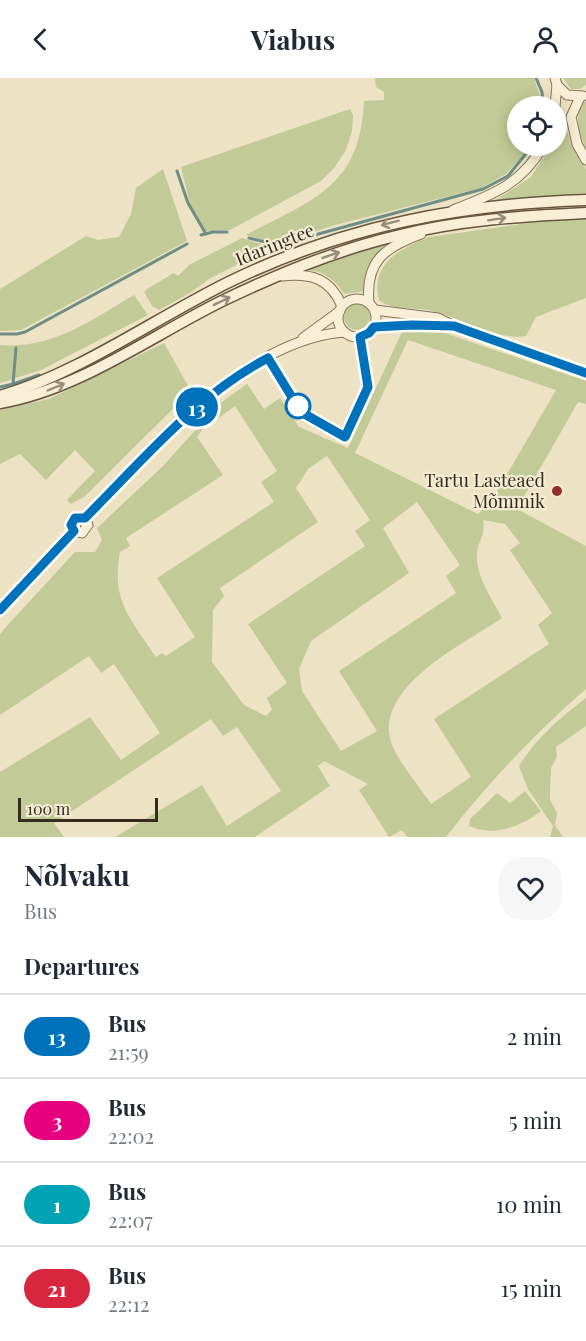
<!DOCTYPE html>
<html lang="en">
<head>
<meta charset="utf-8">
<style>
  :root { --surface:#fff; --page:#f6f6f7; --text:#1f2937; --muted:#747a83; --line:#e0e1e3 }
  body { margin:0; font-family:"Playfair Display",serif; background:var(--page); color:var(--text); height:100vh; display:flex; flex-direction:column; font-size:22px; white-space:nowrap }
  * { box-sizing:border-box; margin:0 }
  p { font-size:20px; color:var(--muted) }
  .icon { flex:none; width:33px; height:33px; fill:none; stroke:currentColor; stroke-width:2; stroke-linecap:round; stroke-linejoin:round }
  .map { position:relative; height:759px; overflow:hidden }
  .side { display:flex; flex-direction:column; background:var(--surface); flex:1 }
  .side>* { flex:none }
  .badge { padding:0 12px; border-radius:20px; font-size:21px; line-height:39px }
  .controls { position:absolute; left:507px; top:18px; display:grid; gap:12px }
  .controls a { display:grid; place-items:center; width:60px; height:60px; border-radius:50%; background:var(--surface); box-shadow:0 3px 15px #0003; font-size:30px }
  .scale { position:absolute; left:18px; bottom:15px; width:140px; box-sizing:border-box; padding-left:6px; border:3px solid #372b1e; border-top:0; font-size:16px; line-height:21px; white-space:nowrap; color:#372b1e; -webkit-text-stroke:4px #f4ecd2; paint-order:stroke }
  .map>.badge { position:absolute; translate:-50% -50%; box-shadow:0 0 0 3px #fff }
  h2 { padding:0 24px; font-size:22px; line-height:54px }
  .round { display:grid; place-items:center; flex:none; width:63px; height:63px; border-radius:24px; background:var(--page) }
  .summary { display:flex; align-items:center; justify-content:space-between; height:102px; padding:0 24px }
  h1 { font-size:28px; font-weight:700; line-height:45px }
  ul { padding:0; list-style:none }
  li { display:flex; align-items:center; gap:18px; height:84px; padding:0 24px; border-top:2px solid var(--line) }
  li div { flex:1 }
  li b { display:block; font-size:22px }
  li em { font-style:normal }
  li .badge { min-width:66px; font-weight:700; text-align:center }
  header { display:flex; justify-content:space-between; align-items:center; height:78px; padding:0 24px; background:var(--surface); font-size:27px; font-weight:700 }
  .map>svg:first-child { display:block }
</style>
</head>
<body>
<header><svg class="icon" aria-label="back" viewBox="0 0 24 24"><path d="M15 5l-7 7 7 7"/></svg>Viabus<svg class="icon" aria-label="person" viewBox="0 0 24 24"><circle cx="12" cy="8" r="4"/><path d="M4 21q1-7 8-7t8 7"/></svg></header>
<div class="map">
<svg width="586" height="759" viewBox="0 0 586 759">
  <rect width="100%" height="100%" fill="#ede2c3"/>
  <g fill="#c2cb97" fill-rule="evenodd">
    <path d="M 375,0 L 534,0 L 539,15 L 540,28 L 518,28 L 518,68 L 529,68 L 528,71 L 506,96 L 481,110 L 335,147 L 277,166 L 246,157 C 313,121 360,110 364,23 L 384,22 L 384,14 L 376,9 Z"/>
    <path d="M 563,0 L 586,0 L 586,7 L 580,11 L 571,11 Z"/>
    <path d="M 584,24 L 586,24 L 586,71 C 579,55 573,40 584,24 Z"/>
    <path d="M 560,27 L 571,66 L 586,91 L 586,115 L 496,122 L 531,99 L 551,68 L 556,68 Z"/>
    <path d="M 350,31 L 353,37 L 352,53 L 346,72 L 334,90 L 321,103 L 230,152 L 206,153 L 191,130 L 181,89 Z"/>
    <path d="M 163,91 L 187,163 L 21,252 L 0,253 L 0,211 L 86,158 L 98,162 L 119,159 L 131,136 L 136,110 Z"/>
    <path d="M 558,141 L 586,141 L 586,220 L 536,239 L 526,258 C 498,264 456,237 428,232 C 410,229 393,233 379,222 C 370,185 400,171 429,159 Z"/>
    <path d="M 242,160 L 271,169 L 209,201 L 190,215 L 159,232 L 152,228 L 144,214 L 147,211 L 174,195 L 178,198 L 189,187 Z"/>
    <path d="M 386,165 L 369,187 L 365,213 L 344,216 C 337,203 323,193 308,192 L 307,190 Z"/>
    <path d="M 134,217 L 148,237 L 41,292 L 0,305 L 0,267 C 54,271 89,243 134,217 Z"/>
    <circle cx="357" cy="239" r="13"/>
    <path d="M 417,252 L 442,254 L 586,303 L 586,326 L 578,324 L 517,431 L 586,468 L 586,611 C 535,655 487,706 446,759 L 407,759 L 402,752 L 389,759 L 359,712 L 368,706 L 324,683 L 318,688 L 330,708 L 255,759 L 115,759 L 202,707 L 227,748 L 281,713 L 237,649 L 223,658 L 211,641 L 54,745 L 64,759 L 0,759 L 0,694 L 90,639 L 121,682 L 160,655 L 114,586 L 101,595 L 89,578 L 0,637 L 0,557 L 4,551 L 75,474 L 95,474 L 102,462 L 97,450 L 163,388 L 219,326 L 247,306 L 264,331 L 280,320 L 299,349 L 348,370 L 402,254 ZM 408,262 L 556,312 L 492,422 L 478,436 L 355,375 ZM 235,328 L 277,393 L 261,404 L 274,424 L 157,500 L 195,559 L 166,578 L 162,575 L 156,579 C 130,540 111,523 120,474 L 130,468 L 126,460 L 223,397 L 197,359 L 202,352 ZM 327,378 L 370,442 L 355,453 L 365,468 L 248,546 L 287,605 L 267,620 L 272,632 L 266,638 L 244,627 L 212,584 L 213,532 L 224,518 L 220,510 L 318,444 L 296,410 L 308,391 ZM 417,424 L 460,487 L 446,498 L 456,515 L 339,593 L 377,653 L 341,673 L 302,613 L 299,591 L 311,563 L 409,495 L 383,450 ZM 483,442 L 505,446 L 520,465 L 510,472 L 552,535 L 538,547 L 549,566 L 434,641 L 471,699 L 431,726 C 420,709 399,685 392,667 C 371,610 464,566 502,540 C 493,522 476,499 477,478 C 477,463 486,459 483,442 Z"/>
    <path d="M 164,265 L 191,313 L 84,419 L 71,426 L 67,422 L 95,393 L 75,372 L 46,402 L 20,376 L 0,386 L 0,332 L 49,321 Z"/>
    <path d="M 586,620 L 586,648 L 556,669 L 557,678 L 551,690 L 550,713 L 550,722 L 557,735 L 555,747 L 563,759 L 550,759 L 553,748 L 528,711 L 519,688 C 536,660 560,640 586,620 Z"/>
    <path d="M 525,713 L 541,733 C 521,749 493,759 469,748 L 470,741 L 497,715 L 510,725 Z"/>
  </g>
  <g fill="none" stroke-linecap="round" stroke-linejoin="round">
    <g stroke="#6c8e87" stroke-width="3">
      <path d="M 536,0 L 542,14 L 543,28"/>
      <path d="M 177,93 L 188,125 L 206,156"/>
      <path d="M 201,157 L 213,154 L 227,154"/>
      <path d="M 249,160 L 278,167 L 483,111 L 508,98 L 532,68"/>
      <path d="M 0,256 L 17,256 L 25,254 L 187,166"/>
      <path d="M 13,306 L 39,297"/>
      <path d="M 0,309 L 13,306 L 16,270"/>
    </g>
    <defs>
      <g id="tertiary">
        <path d="M 557,7 L 567,17 L 583,18"/>
        <path d="M 580,19 L 571,39 L 577,66 L 586,82"/>
        <path d="M 555,28 L 557,7 L 555,0"/>
        <path d="M 453,132 C 492,117 522,106 543,68"/>
        <path d="M 282,198 C 311,195 330,200 342,228"/>
        <circle cx="357" cy="240" r="19"/>
        <path d="M 369,225 C 365,183 385,169 421,156"/>
        <path d="M 375,232 L 438,240 L 454,248 L 586,295"/>
        <path d="M 374,249 L 450,248"/>
        <path d="M 303,260 L 340,233"/>
        <path d="M 74,453 L 71,447 L 75,440 L 85,440 L 88,437 C 154,370 244,262 344,254"/>
        <path d="M 74,453 L 82,455 L 88,447 L 85,440"/>
        <path d="M 0,533 L 74,453"/>
      </g>
      <g id="secondary">
        <path d="M 0,318 C 78,296 157,239 231,203 C 345,148 460,126 586,122"/>
        <path d="M 0,325 C 78,312 151,258 222,223 C 278,196 336,172 396,158 C 458,142 523,138 586,135"/>
      </g>
    </defs>
    <use href="#tertiary" stroke="#87745a" stroke-width="11"/>
    <use href="#secondary" stroke="#68553d" stroke-width="13"/>
    <use href="#tertiary" stroke="#f8efd6" stroke-width="9"/>
    <use href="#secondary" stroke="#f8efd6" stroke-width="10"/>
  </g>
  <defs><path id="oneway-shaft" d="M-6 0H5M1.5-3L5.5 0L1.5 3" fill="none" stroke-width="1.6" stroke-linecap="round" stroke-linejoin="round" transform="scale(1.5)"/></defs>
  <g stroke="#988d7a">
    <use href="#oneway-shaft" transform="translate(497 141) rotate(-9)"/>
    <use href="#oneway-shaft" transform="translate(390 145) rotate(165)"/>
    <use href="#oneway-shaft" transform="translate(331 177) rotate(-19)"/>
    <use href="#oneway-shaft" transform="translate(222 223) rotate(-26)"/>
    <use href="#oneway-shaft" transform="translate(56 309) rotate(-23)"/>
  </g>
  <g fill="none" stroke-linecap="round" stroke-linejoin="round">
    <defs>
      <path id="line" d="M 0,532 L 74,453 L 71,447 L 75,440 L 85,440 L 88,437 C 144,381 197,317 268,280 L 301,334 L 345,359 L 368,309 L 360,259 L 369,255 L 374,249 L 412,247 L 454,248 L 586,295"/>
    </defs>
    <use href="#line" stroke="#fff" stroke-width="14"/>
    <use href="#line" stroke="#0072bc" stroke-width="9"/>
  </g>
  <circle fill="#fff" stroke="#0072bc" stroke-width="3" cx="298" cy="328" r="12"/>
  <circle fill="#942f2c" stroke="#f4ecd2" stroke-width="2" cx="557" cy="413" r="6"/>
  <g text-anchor="middle" stroke-width="4.5" stroke-linejoin="round" paint-order="stroke">
    <g font-size="18" fill="#372b1e" stroke="#f4ecd2">
      <text transform="translate(275 167) rotate(-22)" y="6">Idaringtee</text>
    </g>
    <g font-size="18" fill="#372b1e" stroke="#f4ecd2" text-anchor="end">
      <text x="545" y="409">Tartu Lasteaed<tspan x="545" dy="21">Mõmmik</tspan></text>
    </g>
  </g>
</svg>
<div class="controls">
<a><svg class="icon" aria-label="locate" viewBox="0 0 24 24"><circle cx="12" cy="12" r="6"/><path d="M12 2v4M12 18v4M2 12h4M18 12h4"/></svg></a>
</div>
<div class="scale">100 m</div>
<b class="badge" style="left:197px;top:329px;background:#0072bc;color:#fff">13</b>
</div>
<section class="side">
<div class="summary"><div><h1>Nõlvaku</h1><p>Bus</p></div><a class="round"><svg class="icon" aria-label="heart" viewBox="0 0 24 24"><path d="M12 20l-8-8c-3-5 5-10 8-4 3-6 11-1 8 4z"/></svg></a></div>
<h2>Departures</h2>
<ul>
<li><span class="badge" style="background:#0072bc;color:#fff">13</span><div><b>Bus</b><p>21:59</p></div><em>2 min</em></li>
<li><span class="badge" style="background:#e6007e;color:#fff">3</span><div><b>Bus</b><p>22:02</p></div><em>5 min</em></li>
<li><span class="badge" style="background:#00a3b4;color:#fff">1</span><div><b>Bus</b><p>22:07</p></div><em>10 min</em></li>
<li><span class="badge" style="background:#d7263d;color:#fff">21</span><div><b>Bus</b><p>22:12</p></div><em>15 min</em></li>
</ul>
</section>
</body>
</html>
